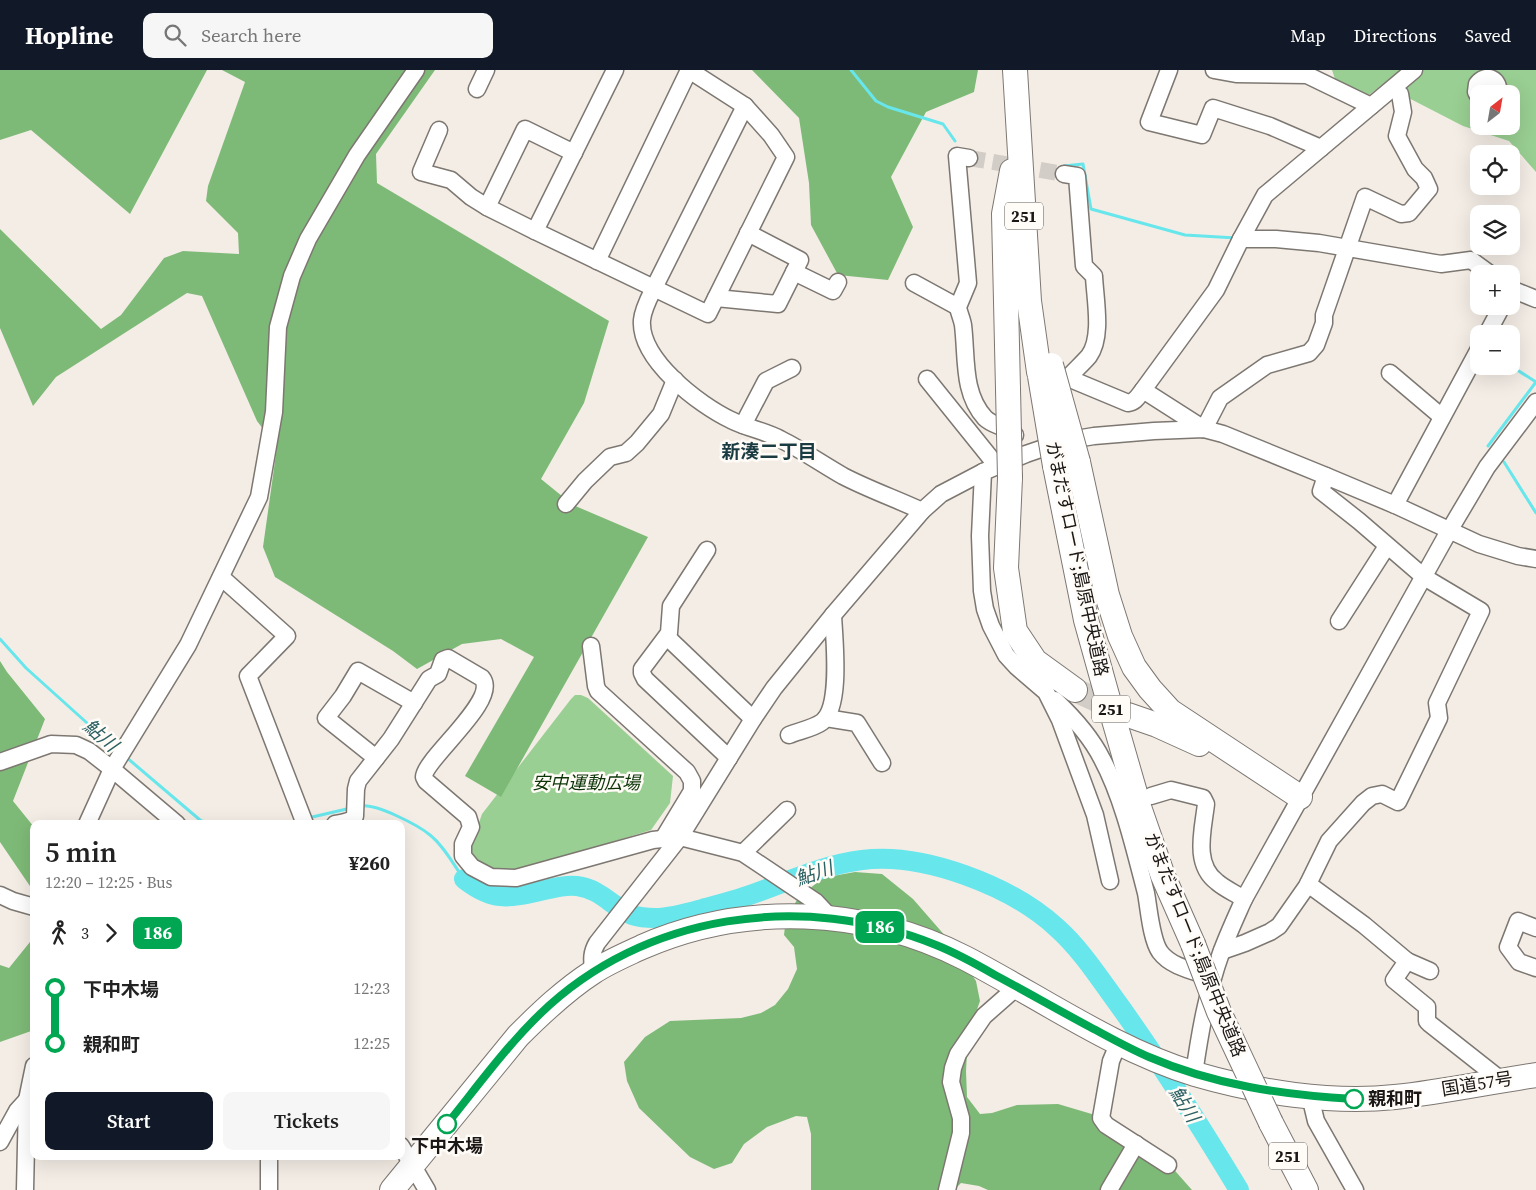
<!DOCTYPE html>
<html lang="en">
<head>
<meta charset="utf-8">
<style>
  :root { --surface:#fff; --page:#f6f6f6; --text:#222; --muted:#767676; --accent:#111827 }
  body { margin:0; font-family:"Source Serif 4","Noto Sans JP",serif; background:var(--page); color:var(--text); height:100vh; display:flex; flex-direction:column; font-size:19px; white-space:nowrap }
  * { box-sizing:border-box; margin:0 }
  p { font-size:16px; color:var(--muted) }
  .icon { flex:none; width:28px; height:28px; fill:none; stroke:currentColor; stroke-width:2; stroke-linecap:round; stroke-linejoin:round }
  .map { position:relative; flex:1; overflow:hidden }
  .drawer { position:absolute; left:30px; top:750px; width:375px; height:340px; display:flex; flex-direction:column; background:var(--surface); border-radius:10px; box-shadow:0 5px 20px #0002 }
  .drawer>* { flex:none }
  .badge { padding:0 10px; border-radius:8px; font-size:18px; line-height:32px }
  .needle { width:32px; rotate:31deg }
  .buttons { position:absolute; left:1470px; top:15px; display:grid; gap:10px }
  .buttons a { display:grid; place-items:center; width:50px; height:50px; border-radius:10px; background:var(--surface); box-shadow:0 5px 20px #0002; font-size:25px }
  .map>.badge { position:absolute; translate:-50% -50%; box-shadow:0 0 0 2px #fff }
  .legs { display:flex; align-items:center; gap:8px; height:55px; padding:0 15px; font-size:16px }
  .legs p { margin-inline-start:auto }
  .head { display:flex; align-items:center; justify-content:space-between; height:85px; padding:0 15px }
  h1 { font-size:28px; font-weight:600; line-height:38px }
  .button { display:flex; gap:10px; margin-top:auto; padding:10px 15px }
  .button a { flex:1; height:58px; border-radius:10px; background:var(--accent); color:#fff; font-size:20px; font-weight:600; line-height:58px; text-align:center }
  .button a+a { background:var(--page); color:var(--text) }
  ul { padding:0 15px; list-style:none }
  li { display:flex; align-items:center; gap:18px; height:55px; font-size:19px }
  li i { display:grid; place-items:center; width:8px; height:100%; margin:0 6px; background:currentColor }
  li i::after { content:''; width:12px; height:12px; margin:-6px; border:4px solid; border-radius:50%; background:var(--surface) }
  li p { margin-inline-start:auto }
  li:first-child i { background:linear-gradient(#0000 50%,currentColor 0) }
  li:last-child i { background:linear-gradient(currentColor 50%,#0000 0) }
  header { display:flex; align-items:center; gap:30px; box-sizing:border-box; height:70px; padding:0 25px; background:var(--accent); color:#fff }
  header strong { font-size:24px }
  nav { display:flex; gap:28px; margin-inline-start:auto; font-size:18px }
  .search { width:350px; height:45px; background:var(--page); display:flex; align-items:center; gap:12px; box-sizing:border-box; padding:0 18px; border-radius:10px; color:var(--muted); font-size:19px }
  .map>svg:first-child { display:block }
</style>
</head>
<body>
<header>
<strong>Hopline</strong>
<div class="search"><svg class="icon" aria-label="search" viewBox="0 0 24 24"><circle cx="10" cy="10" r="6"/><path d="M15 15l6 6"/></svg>Search here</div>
<nav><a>Map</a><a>Directions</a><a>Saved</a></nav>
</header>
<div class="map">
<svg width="1536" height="1120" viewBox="0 0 1536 1120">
  <rect width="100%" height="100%" fill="#f4ede6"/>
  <g fill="#99cf92" fill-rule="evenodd">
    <path d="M 1332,0 L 1401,0 L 1369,25 L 1335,9 Z"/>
    <path d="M 1424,0 L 1536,0 L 1536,102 L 1509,71 L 1463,56 L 1397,22 ZM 1479,24 L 1511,24 L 1511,56 L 1479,56 Z"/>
    <path d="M 575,625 L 581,625 L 588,628 L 673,706 L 670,733 L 651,760 L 521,800 L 489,800 L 470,786 L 470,778 L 482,744 L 571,629 Z"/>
  </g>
  <g fill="#7eba77">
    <path d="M 0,0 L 207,0 L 130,144 L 31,60 L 0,70 Z"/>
    <path d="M 222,0 L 435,0 L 376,84 L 377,113 L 609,251 L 584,333 L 541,409 L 573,435 L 648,467 L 501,727 L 465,706 L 534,587 L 501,569 L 462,574 L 417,599 L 393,581 L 275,507 L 263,477 L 277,377 L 257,351 L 202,226 L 187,223 L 56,307 L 33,336 L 0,258 L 0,159 L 101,259 L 121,245 L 164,188 L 183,181 L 239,184 L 238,163 L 206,131 L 208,116 L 245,12 Z"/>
    <path d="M 752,0 L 978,0 L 974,22 L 926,42 L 891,107 L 913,157 L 888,210 L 838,205 L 811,155 L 809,113 L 799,48 Z"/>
    <path d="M 0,591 L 7,602 L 45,649 L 13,731 L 34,757 L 34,822 L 0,772 Z"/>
    <path d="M 855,802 L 882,804 L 913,829 L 947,868 L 976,911 L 980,931 L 968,965 L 966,1001 L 967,1027 L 980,1044 L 992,1043 L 1017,1035 L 1058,1034 L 1112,1050 L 1169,1094 L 1192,1120 L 988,1120 L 979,1116 L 961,1113 L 954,1120 L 811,1120 L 811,1064 L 807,1047 L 796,1046 L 767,1057 L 744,1074 L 732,1093 L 714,1099 L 690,1087 L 639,1038 L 627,1011 L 624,992 L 645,967 L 670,951 L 741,948 L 761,943 L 775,935 L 788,919 L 797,899 L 794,877 L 784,865 L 786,848 L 797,830 L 822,808 Z"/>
    <path d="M 34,867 L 34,960 L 0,972 L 0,895 L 9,898 Z"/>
  </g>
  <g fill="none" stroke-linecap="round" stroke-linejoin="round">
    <g stroke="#67e6ec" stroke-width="3">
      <path d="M 851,0 L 876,31 L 888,37 L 943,54 L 955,71"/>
      <path d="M 1064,96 L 1083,94 L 1091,139 L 1185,165 L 1236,168"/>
      <path d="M 1492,196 L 1503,202"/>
      <path d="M 1511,296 L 1536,312"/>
      <path d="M 1488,376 L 1536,312"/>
      <path d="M 1504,392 L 1536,443"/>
      <path d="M 0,569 L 26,598 L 117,680"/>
      <path d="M 126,687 L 200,750 L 209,754"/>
      <path d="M 362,736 C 377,734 418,755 430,765 C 444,776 453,794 464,809"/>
      <path d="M 308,748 L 351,738"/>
      <path d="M 283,754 L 297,751"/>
    </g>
    <path stroke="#67e6ec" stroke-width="20" d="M 464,809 C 496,834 511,827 549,819 C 557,817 568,815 577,816 C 601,819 612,837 632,845 C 638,847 649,848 655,848 C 671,848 688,843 702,839 C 716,835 730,832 744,827 C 783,814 821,795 862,790 C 923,782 1011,816 1056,857 C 1081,879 1100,909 1119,935 C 1162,995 1201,1057 1239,1120"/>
    <path stroke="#d3cdc7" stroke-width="16" stroke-dasharray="16 8" stroke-linecap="butt" d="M 969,88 L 1064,104"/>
    <path stroke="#d3cdc7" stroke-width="24" stroke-dasharray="24 12" stroke-linecap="butt" d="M 1075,620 L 1125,643"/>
    <defs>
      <g id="minor">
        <path d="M 615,0 L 535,161 L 708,244 L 786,87 L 771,65 L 745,36 L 689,0"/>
        <path d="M 1169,0 L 1149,52 L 1202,65 L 1213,38 L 1270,56 L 1321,78"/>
        <path d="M 1214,0 L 1236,4 L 1307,5 L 1371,36"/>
        <path d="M 477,19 L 486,0"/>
        <path d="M 1479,27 L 1476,22 L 1477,14 C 1486,2 1501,9 1498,24"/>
        <path d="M 745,36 L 654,218 C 649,228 643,239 642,250 C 639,289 699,335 731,350 C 747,358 765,361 780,369 C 802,380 822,394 843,406 C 868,419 896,429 922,441"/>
        <path d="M 439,60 L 421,102 L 451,110 L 471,127 L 487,137"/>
        <path d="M 969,88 L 957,86 L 968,213 L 958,237 C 959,243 962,249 963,255 C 967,287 962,323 985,348 C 993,356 1006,356 1015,365"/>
        <path d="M 535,161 L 487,137 L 525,59 L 574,83"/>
        <path d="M 1241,169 L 1265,125 L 1414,0"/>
        <path d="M 597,191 L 689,0"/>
        <path d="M 794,202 L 833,221 L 838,212"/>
        <path d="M 914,213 L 958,237"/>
        <path d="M 1511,219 L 1536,229"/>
        <path d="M 716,228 L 778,234 L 800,190 L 748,163"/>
        <path d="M 1487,264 L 1502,236"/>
        <path d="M 1390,303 L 1442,347"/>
        <path d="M 1068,308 L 1128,333 C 1136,332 1138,326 1143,320"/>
        <path d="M 927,309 L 997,396"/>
        <path d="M 1055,328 C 1061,311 1078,299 1089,286 C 1103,267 1095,229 1094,206 L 1084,196 L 1077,106 L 1064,104"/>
        <path d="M 743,355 L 766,311 L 792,298"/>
        <path d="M 1204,359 L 1143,320 L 1216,220 L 1241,169 L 1276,169 L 1319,173 L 1441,194 L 1471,190 L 1490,204"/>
        <path d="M 1204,359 L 1220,328 L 1267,295 L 1309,283 L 1316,275 L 1324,253 L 1324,245 L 1365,127 L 1401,144 L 1409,143 L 1429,119 L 1424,108 L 1415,99 L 1397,66 L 1403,42 L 1400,24"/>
        <path d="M 983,402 L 980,466 L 982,521 L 985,539 L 991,556 L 1006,585 L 1017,597 L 1046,622 L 1060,650 L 1095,745 L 1110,811"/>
        <path d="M 566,434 L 585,411 L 610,387 L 626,383 L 637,373 L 661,344 L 675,310"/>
        <path d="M 1395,435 L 1479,279"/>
        <path d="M 707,480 L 671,536 L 669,563 L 642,599 L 642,603 L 645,609 L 729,688"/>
        <path d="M 221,507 L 287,566 L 248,606 L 305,754"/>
        <path d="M 1339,551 L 1387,476"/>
        <path d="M 667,567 L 753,649"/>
        <path d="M 591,576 L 596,616 L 598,621 L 687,702 L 692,711 L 692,721 L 663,769"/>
        <path d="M 1055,630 C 1073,647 1091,667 1102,689 C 1123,728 1135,781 1146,823 C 1149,839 1151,869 1160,882 C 1171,897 1194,901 1211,907"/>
        <path d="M 826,648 L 857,653 L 882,693"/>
        <path d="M 789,665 C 799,661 814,658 822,652 C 842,637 834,568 833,545"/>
        <path d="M 376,688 L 326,648 L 343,626 L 358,601 L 414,633"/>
        <path d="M 0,692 L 51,674 L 76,675 L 89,681 L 112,699 L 177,754"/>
        <path d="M 1151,726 L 1171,720 L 1203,728 L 1206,734 C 1203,760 1193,794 1217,812 C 1225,819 1235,823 1244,829"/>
        <path d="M 87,754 L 112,699 L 188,575 L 259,427 L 274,342 L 278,257 L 292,206 L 308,169 L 357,85 L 416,0"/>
        <path d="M 335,754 C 342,752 351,753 355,746 L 356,719 L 358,711 L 391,669 L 429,609 L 438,604 L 443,590 L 448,588 L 482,608 C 500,630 424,689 424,707 L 426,711 L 468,747 L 471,757 L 463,774 L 463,786 L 472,797 L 491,807 L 516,808 L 653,770 L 680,767 L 743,783 L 816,832 L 831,848"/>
        <path d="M 743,783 L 787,740"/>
        <path d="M 1308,814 L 1364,855 L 1407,891 L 1394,910 L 1427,937 L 1427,951 L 1430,954 L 1501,1010"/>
        <path d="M 0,825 L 13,831 L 34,837"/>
        <path d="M 1536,858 L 1518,851 L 1508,877 L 1519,892 L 1536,898"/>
        <path d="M 1222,881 L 1245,873 L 1270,862 L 1279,856 L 1307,816 L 1329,771 L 1363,733 L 1372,726 L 1382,724 L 1398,732 L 1439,648 L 1437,633 L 1481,541 L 1424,507 L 1359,451 L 1321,421 L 1326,406"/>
        <path d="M 1407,891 L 1430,901"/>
        <path d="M 593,902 C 592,890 591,883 597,873 L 680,767 L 753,649 L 774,618 L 833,545 L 922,441 L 941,424 L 983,402 L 1026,384 L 1064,371 L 1094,366 L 1154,361 L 1204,359 L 1223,364 L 1326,406 L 1395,435 L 1479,474 L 1518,486 L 1536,489"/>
        <path d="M 1119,972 L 1111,991 L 1101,1048 L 1106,1055 L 1168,1095"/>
        <path d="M 1194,1004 C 1200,962 1207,922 1221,883 C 1228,864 1236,847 1244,829 L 1449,461 L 1487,397 L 1536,332"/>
        <path d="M 1310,1026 L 1316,1051 L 1355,1120"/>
        <path d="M 0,1072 L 17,1041 L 27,1030"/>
        <path d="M 401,1076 L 427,1120"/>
        <path d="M 269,1086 L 269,1120"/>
        <path d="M 25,1120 L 27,1030 L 34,996"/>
        <path d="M 947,1120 L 961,1063 L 961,1048 L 951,1012 L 953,998 L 958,984 L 984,946 L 1017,917"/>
        <path d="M 1109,1120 L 1136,1074"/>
      </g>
      <g id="highway">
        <path d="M 1015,0 L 1029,231 L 1039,302"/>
        <path d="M 1008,319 L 1004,144 L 1012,101"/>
        <path d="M 1078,392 L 1107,525 L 1120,566 L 1134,597 L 1150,619 L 1170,641 L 1300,727"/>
        <path d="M 1055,396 L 1086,550 L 1110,636 L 1140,740 L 1163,806 L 1193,874"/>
        <path d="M 1010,408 L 1006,498 L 1015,561 L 1035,591 L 1075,620"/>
        <path d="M 1128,645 L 1157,655 L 1199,674"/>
        <path d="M 1271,1053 L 1306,1120"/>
        <path d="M 392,1120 L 518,966 C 541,943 565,920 593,902 C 608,892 625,885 642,877 C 745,832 865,837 965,888 C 1040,927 1113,979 1195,1004 C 1257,1022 1331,1034 1395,1027 C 1442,1022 1489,1012 1536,1005"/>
      </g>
    </defs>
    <use href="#minor" stroke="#7d7771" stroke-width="19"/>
    <use href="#highway" stroke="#7d7771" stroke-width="26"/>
    <use href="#minor" stroke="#fff" stroke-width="16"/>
    <use href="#highway" stroke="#fff" stroke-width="24"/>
    <defs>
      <g id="highway-bridge">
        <path d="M 1051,295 L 1078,392"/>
        <path d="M 1040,306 L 1055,396"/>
        <path d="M 1008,319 L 1010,408"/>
        <path d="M 1193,874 L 1219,942 L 1271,1053"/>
      </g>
    </defs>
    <use href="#highway-bridge" stroke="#7d7771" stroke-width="26" stroke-linecap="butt"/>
    <use href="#highway-bridge" stroke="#fff" stroke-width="24"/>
  </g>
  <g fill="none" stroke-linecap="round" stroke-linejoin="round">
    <defs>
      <path id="line-1" d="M 447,1054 C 477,1017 505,978 540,944 C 644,843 803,821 936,875 C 956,883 976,894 995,905 C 1027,922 1058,940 1090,957 C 1109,967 1128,978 1149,987 C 1214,1015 1283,1025 1354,1029"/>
    </defs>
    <use href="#line-1" stroke="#fff" stroke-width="11"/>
    <use href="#line-1" stroke="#00a651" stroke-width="8"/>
  </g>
  <g fill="#fff" stroke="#00a651" stroke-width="2.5">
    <circle cx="1354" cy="1029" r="9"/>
    <circle cx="447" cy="1054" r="9"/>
  </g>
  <g text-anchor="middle" stroke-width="5" stroke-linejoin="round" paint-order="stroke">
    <g fill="#fffbf7" stroke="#5f5c5a" stroke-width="1">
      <rect x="1005" y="132.5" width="38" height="27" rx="4"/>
      <rect x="1092" y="625.5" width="38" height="27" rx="4"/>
      <rect x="1269" y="1072.5" width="38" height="27" rx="4"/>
    </g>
    <g font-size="16" font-weight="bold" fill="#1a1816">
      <text x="1024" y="152">251</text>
      <text x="1111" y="645">251</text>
      <text x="1288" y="1092">251</text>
    </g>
    <g font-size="18" fill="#1a1816" stroke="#fffbf7">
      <text transform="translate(1077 489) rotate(78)" y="6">がまだすロード;島原中央道路</text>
      <text transform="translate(1195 875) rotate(68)" y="6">がまだすロード;島原中央道路</text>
      <text transform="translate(1477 1014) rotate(-9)" y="6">国道57号</text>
    </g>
    <g font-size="18" font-style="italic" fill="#0c3507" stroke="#fffbf7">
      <text x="586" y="719">安中運動広場</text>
    </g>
    <g font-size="18" font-weight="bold" fill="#1a1816" stroke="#fffbf7" text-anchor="start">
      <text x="1368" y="1035">親和町</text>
      <text x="447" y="1082" text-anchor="middle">下中木場</text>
    </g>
    <g font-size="19" font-weight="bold" fill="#1a3b42" stroke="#fffbf7">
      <text x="769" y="388">新湊二丁目</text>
    </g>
    <g font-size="19" font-style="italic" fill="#2c6164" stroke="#fffbf7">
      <text transform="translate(101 665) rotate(41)" y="7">鮎川</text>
      <text transform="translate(814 803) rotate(-19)" y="7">鮎川</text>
      <text transform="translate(1185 1034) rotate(58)" y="7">鮎川</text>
    </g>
  </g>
</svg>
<div class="buttons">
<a><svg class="needle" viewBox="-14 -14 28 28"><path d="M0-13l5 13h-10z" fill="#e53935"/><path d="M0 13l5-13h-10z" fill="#767676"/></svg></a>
<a><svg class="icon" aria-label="locate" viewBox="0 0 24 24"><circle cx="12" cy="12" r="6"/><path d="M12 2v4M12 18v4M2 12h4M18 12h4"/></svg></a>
<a><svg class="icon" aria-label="layers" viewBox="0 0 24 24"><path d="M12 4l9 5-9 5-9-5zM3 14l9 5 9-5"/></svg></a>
<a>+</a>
<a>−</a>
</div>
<b class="badge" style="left:880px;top:857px;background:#00a651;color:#fff">186</b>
<section class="drawer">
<div class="head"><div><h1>5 min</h1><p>12:20 – 12:25 · Bus</p></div><b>¥260</b></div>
<div class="legs"><svg class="icon" aria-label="walk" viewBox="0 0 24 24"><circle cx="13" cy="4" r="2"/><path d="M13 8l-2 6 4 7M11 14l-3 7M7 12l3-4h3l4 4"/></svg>3<svg class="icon" aria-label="forward" viewBox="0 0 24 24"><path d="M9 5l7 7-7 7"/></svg><b class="badge" style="background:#00a651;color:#fff">186</b></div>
<ul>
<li><i style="color:#00a651"></i><b>下中木場</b><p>12:23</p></li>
<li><i style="color:#00a651"></i><b>親和町</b><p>12:25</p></li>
</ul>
<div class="button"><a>Start</a><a>Tickets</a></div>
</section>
</div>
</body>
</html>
